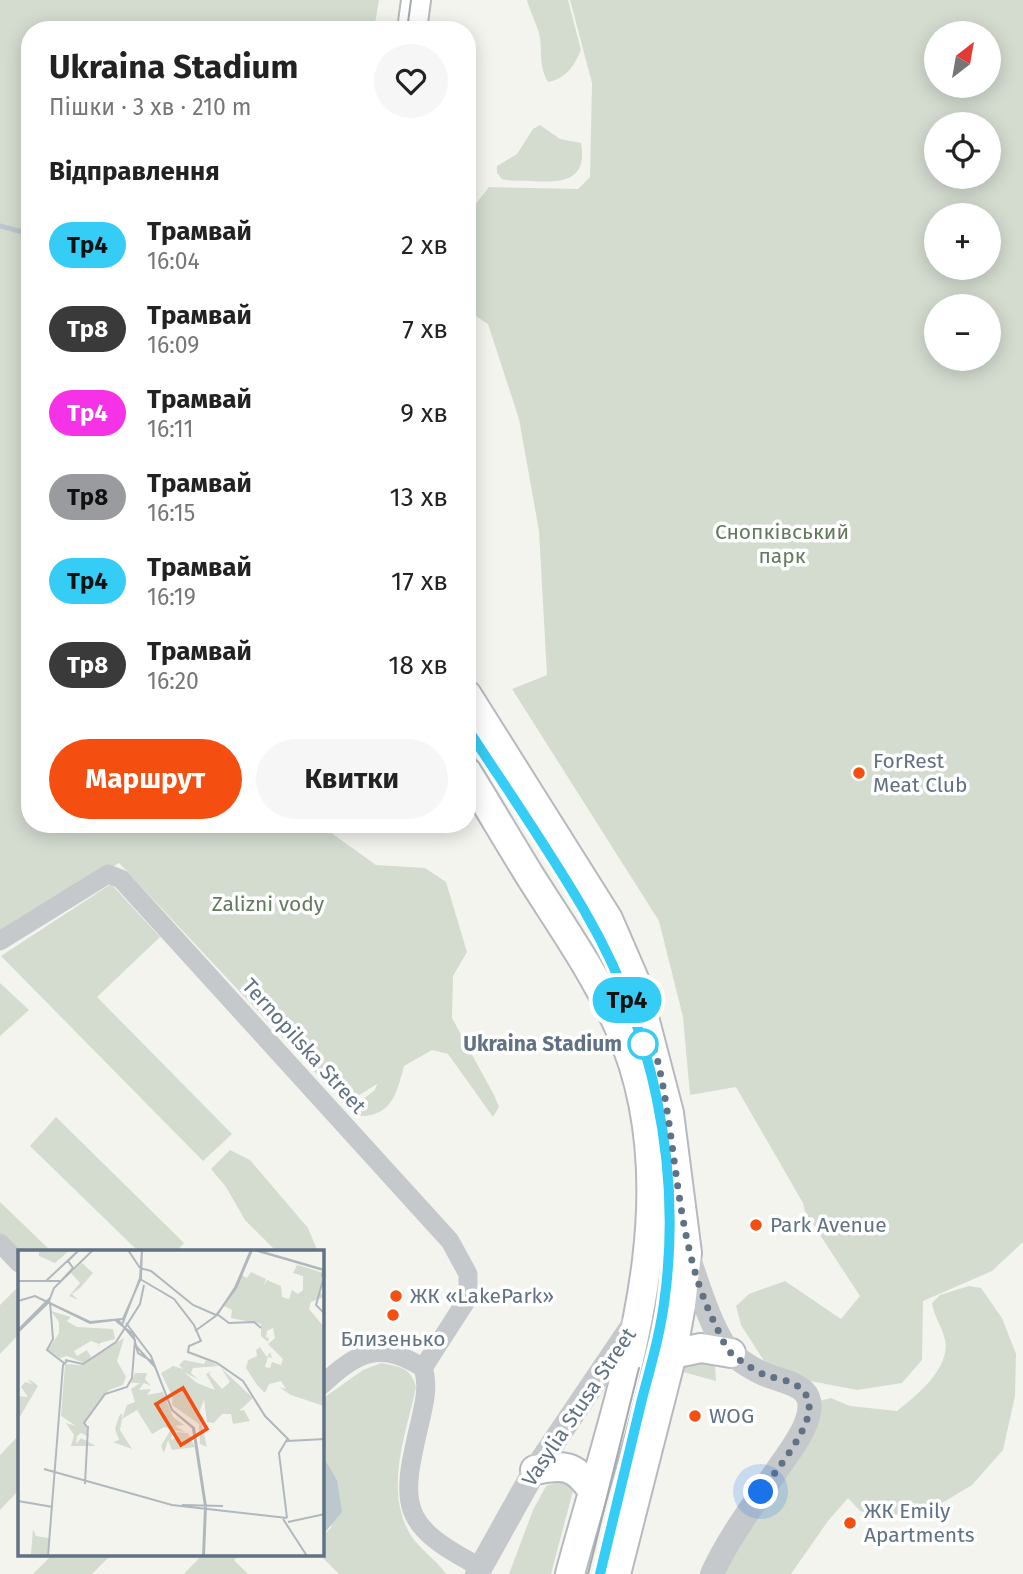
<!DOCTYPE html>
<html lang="uk">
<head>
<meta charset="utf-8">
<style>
  :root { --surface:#fff; --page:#f6f6f6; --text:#222; --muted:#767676; --accent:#f44e10 }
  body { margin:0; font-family:"Fira Sans",sans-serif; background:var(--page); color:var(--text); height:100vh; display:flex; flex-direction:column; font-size:26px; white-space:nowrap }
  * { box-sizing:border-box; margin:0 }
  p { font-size:23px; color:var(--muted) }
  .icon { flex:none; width:38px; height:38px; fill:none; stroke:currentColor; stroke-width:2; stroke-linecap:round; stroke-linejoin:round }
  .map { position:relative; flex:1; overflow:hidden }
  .drawer { position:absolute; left:21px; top:21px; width:455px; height:812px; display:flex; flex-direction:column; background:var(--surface); border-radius:28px; box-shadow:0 4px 18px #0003 }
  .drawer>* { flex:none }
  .badge { padding:0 14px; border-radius:23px; font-size:24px; line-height:46px }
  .needle { width:46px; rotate:31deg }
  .controls { position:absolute; left:924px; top:21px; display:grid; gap:14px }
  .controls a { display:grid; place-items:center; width:77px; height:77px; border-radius:50%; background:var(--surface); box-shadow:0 4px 18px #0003; font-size:35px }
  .you { position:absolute; width:35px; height:35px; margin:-18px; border:5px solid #fff; border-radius:50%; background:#1a73e8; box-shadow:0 0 0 10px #1a73e833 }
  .map>.badge { position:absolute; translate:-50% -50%; box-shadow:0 0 0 4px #fff }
  h2 { padding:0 28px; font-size:26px; line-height:63px }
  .round { display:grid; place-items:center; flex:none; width:74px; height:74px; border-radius:37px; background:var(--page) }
  .overview { display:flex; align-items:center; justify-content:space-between; height:119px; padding:0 28px }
  h1 { font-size:33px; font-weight:700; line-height:52px }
  .button { display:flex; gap:14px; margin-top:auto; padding:14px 28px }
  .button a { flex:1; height:80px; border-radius:42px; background:var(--accent); color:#fff; font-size:28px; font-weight:700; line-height:80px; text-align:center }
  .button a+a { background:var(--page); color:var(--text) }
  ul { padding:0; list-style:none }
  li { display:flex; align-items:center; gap:21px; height:84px; padding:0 28px }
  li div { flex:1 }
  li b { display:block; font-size:26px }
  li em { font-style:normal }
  li .badge { min-width:77px; font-weight:700; text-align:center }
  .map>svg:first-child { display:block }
</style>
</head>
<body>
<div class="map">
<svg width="1023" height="1574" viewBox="0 0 1023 1574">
  <rect width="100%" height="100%" fill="#f4f4ef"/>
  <g fill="#d4dcd0" fill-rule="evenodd">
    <path d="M 0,0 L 379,0 L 374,30 L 30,30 L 30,824 L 325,824 L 330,832 L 376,865 L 425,868 L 446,882 L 467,952 L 453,976 L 452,1018 L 494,1095 L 499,1107 L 493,1117 L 448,1054 L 432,1050 L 404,1066 C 397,1092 392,1117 359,1116 L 354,1106 L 375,1090 L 377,1084 L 345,1104 L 119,863 L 0,933 Z"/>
    <path d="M 527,0 L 568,0 L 581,50 C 574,66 567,78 548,82 C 539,66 542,55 540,38 C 539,28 530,13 527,0 Z"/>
    <path d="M 570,0 L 1023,0 L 1023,1242 L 992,1271 L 923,1301 L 922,1360 L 902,1383 L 857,1390 L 795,1378 L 766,1364 L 741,1325 L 736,1306 L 749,1294 L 785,1281 L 841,1319 L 860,1296 L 805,1212 L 803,1203 L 736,1087 L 690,1095 L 683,1017 L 659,921 L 512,689 L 547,675 L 539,531 L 519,419 L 488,324 L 467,310 L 467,215 L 489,187 L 578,189 L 590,177 L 592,83 ZM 936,33 L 989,33 L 989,86 L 936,86 ZM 936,124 L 989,124 L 989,177 L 936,177 ZM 936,215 L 989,215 L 989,268 L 936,268 ZM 936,306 L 989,306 L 989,359 L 936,359 Z"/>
    <path d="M 540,125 L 560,139 L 581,143 C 588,182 561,183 530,181 C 520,180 512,182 502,179 L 497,173 L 497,166 L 517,154 L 533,129 Z"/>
    <path d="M 111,884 L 160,937 L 97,997 L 232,1134 L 203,1161 L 1,956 Z"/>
    <path d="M 0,983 L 29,1010 L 0,1036 Z"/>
    <path d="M 56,1117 L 184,1243 L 176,1252 L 139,1252 L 30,1146 Z"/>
    <path d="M 230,1150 L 250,1160 L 308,1228 L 318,1252 L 277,1252 L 245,1220 L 226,1187 L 211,1169 Z"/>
    <path d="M 0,1202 L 52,1252 L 19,1253 L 0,1234 Z"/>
    <path d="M 19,1286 L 19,1334 L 0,1354 L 0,1305 Z"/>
    <path d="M 969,1286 L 981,1288 L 1002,1318 L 1016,1354 L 1015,1396 L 1003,1450 L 972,1485 L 937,1506 L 909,1510 L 887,1518 L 860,1511 L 848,1498 L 828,1521 L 791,1574 L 719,1574 L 819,1401 L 831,1398 L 850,1406 L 897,1411 C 916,1396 951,1368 945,1340 C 942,1326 934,1317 932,1303 L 940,1295 Z"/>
    <path d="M 689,1358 L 715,1364 L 716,1381 L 683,1372 Z"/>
    <path d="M 381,1363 C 400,1367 411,1367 416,1387 C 406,1435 384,1488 410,1534 C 419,1549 437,1560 446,1574 L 339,1574 L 320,1555 L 322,1536 L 331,1528 L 337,1480 L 322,1454 L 322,1399 L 363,1370 Z"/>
    <path d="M 19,1435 L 19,1490 L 0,1510 L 0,1455 Z"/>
    <path d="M 558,1482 L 569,1483 L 573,1491 L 551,1574 L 509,1574 L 533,1510 L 546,1486 Z"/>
    <path d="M 52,1555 L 111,1555 L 92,1574 L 33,1574 Z"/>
    <path d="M 202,1555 L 239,1555 L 234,1560 L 248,1574 L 184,1574 Z"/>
  </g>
  <path fill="#bcc8cd" d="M 322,1454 L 337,1480 L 342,1512 L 322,1536 Z"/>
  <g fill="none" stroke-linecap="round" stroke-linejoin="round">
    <path stroke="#bcc8cd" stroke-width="5" d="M 0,226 L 30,234"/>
    <defs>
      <g id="secondary">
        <path d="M 412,30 L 416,0"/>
        <path d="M 467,695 L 608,919 L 634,979 L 669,1113 L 687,1253 L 681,1305 L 672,1354 L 616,1574"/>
        <path d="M 467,772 C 488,806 509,842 530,876 C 561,925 595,973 619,1027 C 697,1200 616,1402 570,1574"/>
        <path d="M 672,1354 L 701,1348 L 731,1353"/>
        <path d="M 535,1470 C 564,1464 575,1465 592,1490"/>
      </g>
    </defs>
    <use href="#secondary" stroke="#b5babf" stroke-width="32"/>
    <g stroke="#c6c9cc" stroke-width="19">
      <path d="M 0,941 L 108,874 L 121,879 L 450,1241 L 468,1274 L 468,1298 L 423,1368"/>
      <path d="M 0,1243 L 19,1263"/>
      <path d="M 322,1385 C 356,1352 381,1340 423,1368 C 429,1385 424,1405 420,1422 C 400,1506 399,1525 480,1567"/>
    </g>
    <g stroke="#c6c9cc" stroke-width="24">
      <path d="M 687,1253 C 696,1278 713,1337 732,1354 C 740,1361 754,1370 764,1374 C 787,1384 819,1384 807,1420 C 801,1438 787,1455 777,1470 C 754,1504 729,1537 712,1574"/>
      <path d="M 477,1574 L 535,1470 L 635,1322"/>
    </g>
    <use href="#secondary" stroke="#fff" stroke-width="28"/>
    <g stroke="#a3a9af" stroke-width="2">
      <path d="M 407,30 L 411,0"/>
      <path d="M 467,728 C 506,788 548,848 584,910 C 651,1025 683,1163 665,1296 C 660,1333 650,1369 641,1405 C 627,1461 614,1518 600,1574"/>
      <path d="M 588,1574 L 639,1368"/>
    </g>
  </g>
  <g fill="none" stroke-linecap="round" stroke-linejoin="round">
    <defs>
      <path id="line" d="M 467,728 C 506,788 548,848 584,910 C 652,1026 682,1163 665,1296 C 661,1331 651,1365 642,1399 C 628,1458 614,1516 600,1574"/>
    </defs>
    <use href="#line" stroke="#fff" stroke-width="16"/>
    <use href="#line" stroke="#35ccf5" stroke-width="10"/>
    <path stroke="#607283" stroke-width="7" stroke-dasharray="0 12.6" d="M 643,1044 L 655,1050 C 679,1143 673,1242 717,1328 C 721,1337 726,1349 733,1355 C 742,1362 755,1371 765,1375 C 783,1381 806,1381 809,1405 C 812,1428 774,1473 761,1492"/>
  </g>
  <g fill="#f44e10" stroke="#fff" stroke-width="2.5">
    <circle cx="859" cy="773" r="7"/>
    <circle cx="756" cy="1225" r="7"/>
    <circle cx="396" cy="1296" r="7"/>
    <circle cx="393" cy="1315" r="7"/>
    <circle cx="695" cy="1416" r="7"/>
    <circle cx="850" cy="1523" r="7"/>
  </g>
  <circle fill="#fff" stroke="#35ccf5" stroke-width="3.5" cx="643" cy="1044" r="14"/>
  <g text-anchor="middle" stroke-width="7" stroke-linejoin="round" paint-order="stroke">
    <g font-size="21" fill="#647a5f" stroke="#fff">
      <text x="782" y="539">Снопківський<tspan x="782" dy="24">парк</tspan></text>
      <text x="268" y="911">Zalizni vody</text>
    </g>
    <g font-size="21" fill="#607283" stroke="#fff" text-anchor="start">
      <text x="873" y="768">ForRest<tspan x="873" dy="24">Meat Club</tspan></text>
      <text x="770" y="1232">Park Avenue</text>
      <text x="410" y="1303">ЖК «LakePark»</text>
      <text x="393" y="1346" text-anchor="middle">Близенько</text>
      <text x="709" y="1423">WOG</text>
      <text x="864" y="1518">ЖК Emily<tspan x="864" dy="24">Apartments</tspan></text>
    </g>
    <g font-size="21" font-weight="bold" fill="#607283" stroke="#fff" text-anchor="end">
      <text x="622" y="1051">Ukraina Stadium</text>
    </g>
    <g font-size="21" fill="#607283" stroke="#fff">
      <text transform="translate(304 1046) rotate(48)" y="7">Ternopilska Street</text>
      <text transform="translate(579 1407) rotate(-56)" y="7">Vasylia Stusa Street</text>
    </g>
  </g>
  <g transform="translate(18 1250)">
    <rect width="306" height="306" fill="#f4f4ef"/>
    <path d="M 21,0 L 52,0 L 37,13 L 21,6 ZM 64,13 L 75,23 L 62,38 L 54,44 L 60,50 L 51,46 L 62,33 L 53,23 ZM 274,13 L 305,23 L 302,43 L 306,44 L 306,47 L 293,52 L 291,59 L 306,77 L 306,156 L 273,145 L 261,137 L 268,139 L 263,131 L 251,134 L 248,141 L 247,142 L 246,142 L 239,135 L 228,118 L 230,110 L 239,106 L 238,100 L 242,97 L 249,107 L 252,102 L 254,108 L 250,107 L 247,117 L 252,118 L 254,112 L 263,115 L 265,109 L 250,94 L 257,88 L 255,78 L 249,81 L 248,88 L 251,87 L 250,92 L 243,86 L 243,74 L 213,68 L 214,60 L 204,55 L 224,25 L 229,28 L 233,22 L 248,29 L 246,35 L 249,30 L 263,36 L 264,47 L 271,49 L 274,40 L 280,44 L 285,40 L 285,26 L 275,23 L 279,15 ZM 33,61 L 53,67 L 49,71 L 59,77 L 95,79 L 97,89 L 82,93 L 79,101 L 81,94 L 73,91 L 56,101 L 59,106 L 69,100 L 73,107 L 66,113 L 49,106 L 42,108 L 30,100 L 41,83 L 41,72 ZM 106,88 L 99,111 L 108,127 L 105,135 L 91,140 L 67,172 L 71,187 L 63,183 L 59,186 L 58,194 L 63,188 L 78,196 L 53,196 L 56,185 L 48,173 L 58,176 L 43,166 L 47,114 L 63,115 ZM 166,110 L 186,114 L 188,110 L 201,116 L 175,118 L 173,123 L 181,130 L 166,122 L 179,133 L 197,140 L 188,124 L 194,121 L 191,124 L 204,139 L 212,132 L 203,118 L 235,148 L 221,161 L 226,160 L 232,171 L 215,174 L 213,164 L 204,164 L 196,173 L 189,172 L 186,150 L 181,163 L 189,197 L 182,194 L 181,174 L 154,155 L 155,148 L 143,123 L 155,116 L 165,119 L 161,115 ZM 117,123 L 129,123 L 127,129 L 133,136 L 126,133 L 121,140 L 133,139 L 129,145 L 145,142 L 155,167 L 166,175 L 157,176 L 167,182 L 155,180 L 153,190 L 161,186 L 157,182 L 170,183 L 177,197 L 154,200 L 150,190 L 146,203 L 143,196 L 153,179 L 146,177 L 134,184 L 119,160 L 104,169 L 102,180 L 114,199 L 95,192 L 101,190 L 97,179 L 101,166 L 104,163 L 104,169 L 109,155 L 117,152 L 113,139 L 122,133 L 113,133 ZM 9,130 L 14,131 L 20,136 L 0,170 L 0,146 L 10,147 L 3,137 L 7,132 L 15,134 ZM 15,279 L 18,286 L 31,288 L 29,306 L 6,305 L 13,304 Z" fill="#d4dcd0"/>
    <path fill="none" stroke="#b0b8be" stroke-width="2" d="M 110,0 L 122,18M 234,0 L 218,38 L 199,64 L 211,73 L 236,72 L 243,78M 236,0 L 305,20 L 304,27M 238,0 L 307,20M 122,18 L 133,21 L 175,55 L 198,65M 307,23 L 298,55 L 307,64M 122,29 L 156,49 L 176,75 L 183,91 L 171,96 L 170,102 L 199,113 L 225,131 L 247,166 L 271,190M 0,31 L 32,31M 0,31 L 43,31 L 55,18 L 50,11 L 61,0M 28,31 L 61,0M 0,51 L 17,46 L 72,72 L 104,69M 0,51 L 17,46 L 72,73 L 105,69M 31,51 L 36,38 L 75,0M 32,52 L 35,89 L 29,100 L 46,113M 105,69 L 123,28 L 124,0M 98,71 L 115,84 L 120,103 L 135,112 L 154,160 L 176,178 L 188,256 L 186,306M 108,73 L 133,106 L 154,160 L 175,178 L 187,256 L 185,306M 104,75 L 122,28 L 124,0M 0,80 L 32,48M 177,81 L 199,65 L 217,38 L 233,0M 0,82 L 32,51M 117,95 L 137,117M 47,110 L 65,114 L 98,92 L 122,54 L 126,35M 70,178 L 66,173 L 87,144 L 109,137 L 114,128 L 117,90 L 100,70M 269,191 L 307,189M 26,219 L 154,255 L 269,268M 67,234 L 70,176M 0,251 L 35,257M 164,255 L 205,256M 269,268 L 261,203 L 270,188M 265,269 L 289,306M 270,272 L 307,264M 30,306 L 45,115 L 49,111"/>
    <path fill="#f44e10" fill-opacity="0.15" stroke="#f44e10" stroke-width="3.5" d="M 165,138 L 189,179 L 163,195 L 138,154 Z"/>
    <rect width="306" height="306" fill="none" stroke="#607283" stroke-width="3.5"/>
  </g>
</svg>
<div class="controls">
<a><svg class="needle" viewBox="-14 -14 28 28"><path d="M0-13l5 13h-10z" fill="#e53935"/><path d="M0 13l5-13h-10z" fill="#767676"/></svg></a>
<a><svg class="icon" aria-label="locate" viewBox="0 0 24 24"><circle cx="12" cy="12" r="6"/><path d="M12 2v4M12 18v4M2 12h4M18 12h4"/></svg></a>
<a>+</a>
<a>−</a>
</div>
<div class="you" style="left:761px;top:1492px"></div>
<b class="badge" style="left:627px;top:1000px;background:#35ccf5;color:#111">Тр4</b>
<section class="drawer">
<div class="overview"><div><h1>Ukraina Stadium</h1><p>Пішки · 3 хв · 210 m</p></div><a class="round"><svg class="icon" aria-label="heart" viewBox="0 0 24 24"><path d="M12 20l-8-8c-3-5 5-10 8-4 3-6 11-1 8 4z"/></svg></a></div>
<h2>Відправлення</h2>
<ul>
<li><span class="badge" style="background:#35ccf5;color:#111">Тр4</span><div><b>Трамвай</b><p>16:04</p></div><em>2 хв</em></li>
<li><span class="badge" style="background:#3a3a3b;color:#fff">Тр8</span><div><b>Трамвай</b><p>16:09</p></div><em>7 хв</em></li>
<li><span class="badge" style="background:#f532e5;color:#fff">Тр4</span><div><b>Трамвай</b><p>16:11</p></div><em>9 хв</em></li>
<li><span class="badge" style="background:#9a9b9f;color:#111">Тр8</span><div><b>Трамвай</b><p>16:15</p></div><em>13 хв</em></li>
<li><span class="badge" style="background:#35ccf5;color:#111">Тр4</span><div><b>Трамвай</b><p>16:19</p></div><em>17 хв</em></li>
<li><span class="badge" style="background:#3a3a3b;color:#fff">Тр8</span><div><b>Трамвай</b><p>16:20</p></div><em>18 хв</em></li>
</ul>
<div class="button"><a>Маршрут</a><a>Квитки</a></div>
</section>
</div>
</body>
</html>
